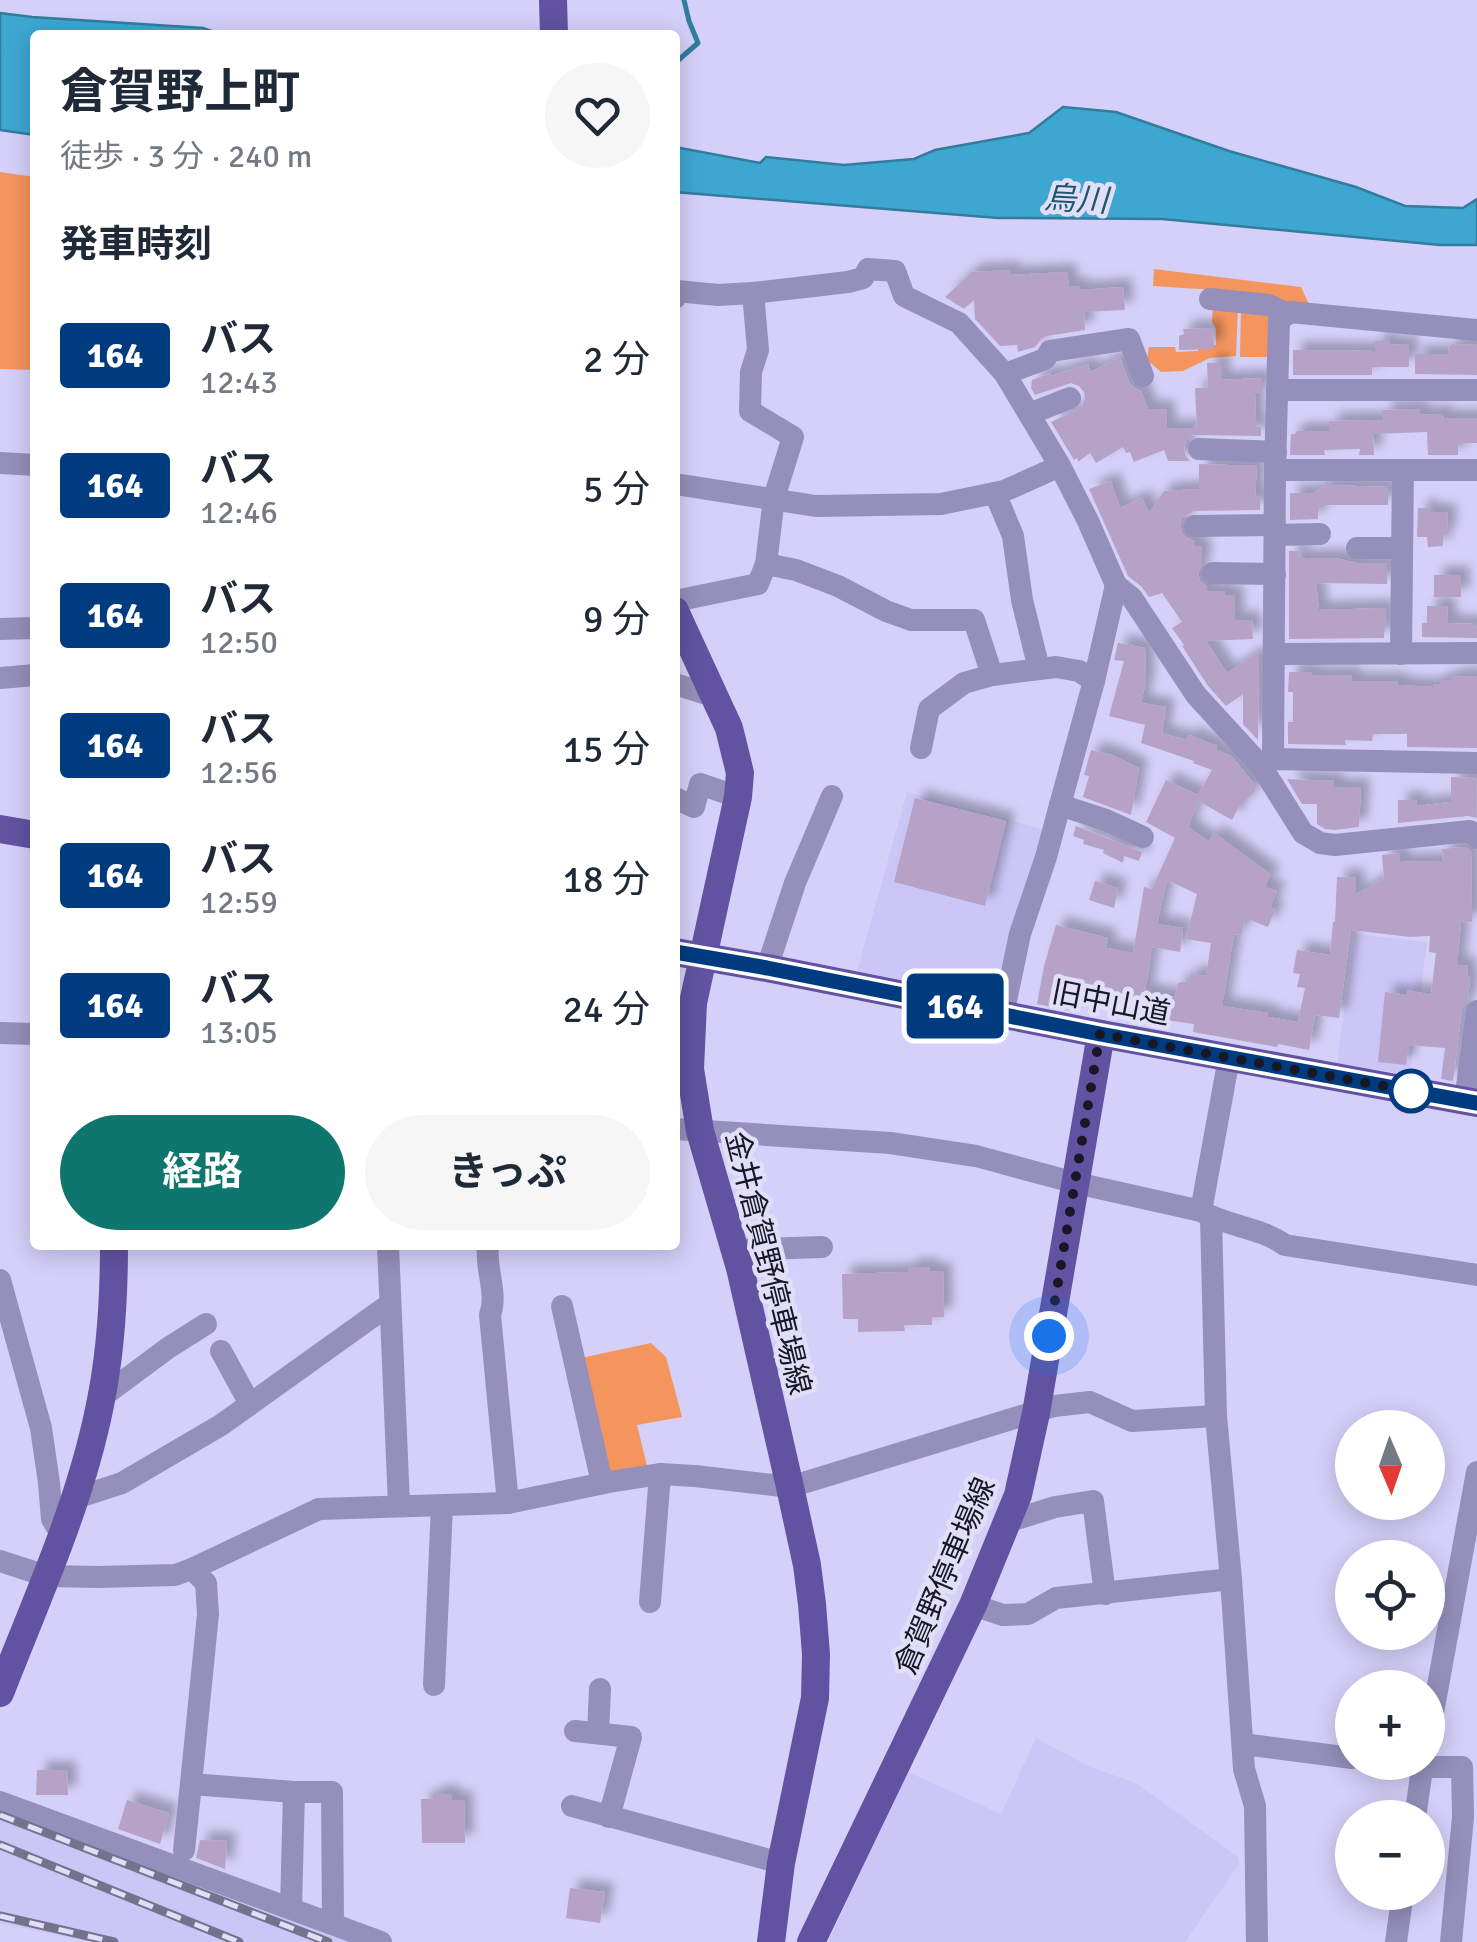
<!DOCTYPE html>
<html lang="ja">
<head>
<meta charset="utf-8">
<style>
  :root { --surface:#fff; --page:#f6f6f7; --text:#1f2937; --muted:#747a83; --accent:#0f766e }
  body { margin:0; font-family:Signika,"Noto Sans JP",sans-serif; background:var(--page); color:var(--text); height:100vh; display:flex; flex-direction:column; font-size:38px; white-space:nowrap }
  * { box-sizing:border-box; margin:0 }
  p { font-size:32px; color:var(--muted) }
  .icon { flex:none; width:55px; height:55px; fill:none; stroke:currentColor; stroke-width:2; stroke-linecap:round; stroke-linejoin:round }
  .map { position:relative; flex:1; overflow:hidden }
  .side { position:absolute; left:30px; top:30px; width:650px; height:1220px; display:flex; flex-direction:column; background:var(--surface); border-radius:10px; box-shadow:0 5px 25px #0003 }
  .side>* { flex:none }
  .badge { padding:0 20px; border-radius:8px; font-size:35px; line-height:65px }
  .needle { width:65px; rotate:178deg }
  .tools { position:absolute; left:1335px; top:1410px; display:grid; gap:20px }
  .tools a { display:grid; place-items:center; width:110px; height:110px; border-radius:50%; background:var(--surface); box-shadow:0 5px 25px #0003; font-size:50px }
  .you { position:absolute; width:50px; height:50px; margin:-25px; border:8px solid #fff; border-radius:50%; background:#1a73e8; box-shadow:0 0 0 15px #1a73e833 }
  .map>.badge { position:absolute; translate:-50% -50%; box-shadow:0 0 0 5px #fff }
  h2 { padding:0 30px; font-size:38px; line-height:90px }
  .round { display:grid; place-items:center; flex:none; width:105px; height:105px; border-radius:52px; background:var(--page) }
  .headline { display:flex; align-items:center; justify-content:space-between; height:170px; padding:0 30px }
  h1 { font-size:48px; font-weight:700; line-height:75px }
  .cta { display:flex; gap:20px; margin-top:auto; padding:20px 30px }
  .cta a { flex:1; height:115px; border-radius:60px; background:var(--accent); color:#fff; font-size:40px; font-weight:700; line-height:115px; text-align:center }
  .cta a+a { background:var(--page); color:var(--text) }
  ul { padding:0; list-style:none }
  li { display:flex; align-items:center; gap:30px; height:130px; padding:0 30px }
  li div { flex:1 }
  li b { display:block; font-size:38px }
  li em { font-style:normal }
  li .badge { min-width:110px; font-weight:700; text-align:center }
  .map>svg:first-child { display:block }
</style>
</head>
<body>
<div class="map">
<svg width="1477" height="1942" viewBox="0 0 1477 1942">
  <defs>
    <filter id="shadow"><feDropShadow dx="9" dy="-9" stdDeviation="5" flood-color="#0004"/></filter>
  </defs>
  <rect width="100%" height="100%" fill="#d4d0f9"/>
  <g fill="#cbc6f6">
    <path d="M 907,792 L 1045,830 L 998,998 L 857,971 Z"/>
    <path d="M 1354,934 L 1427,942 L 1410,1075 L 1337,1063 Z"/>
    <path d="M 1036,1738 L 1090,1767 L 1136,1783 L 1238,1857 L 1239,1864 L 1185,1942 L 828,1942 L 908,1772 L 1001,1814 Z"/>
    <path d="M 0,1807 L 360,1942 L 90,1942 L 0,1923 Z"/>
  </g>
  <g fill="#f5955e">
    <path d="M 0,172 L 35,177 L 35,370 L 0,369 Z"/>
    <path d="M 1154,269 L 1301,287 L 1309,304 L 1238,306 L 1236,356 L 1210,358 L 1183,371 L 1161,372 L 1147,360 L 1149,347 L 1175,347 L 1176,352 L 1198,351 L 1199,345 L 1216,345 L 1216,329 L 1212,322 L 1214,290 L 1153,286 Z"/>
    <path d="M 1241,308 L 1274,316 L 1271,357 L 1240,357 Z"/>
    <path d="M 651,1343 L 666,1357 L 682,1417 L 637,1425 L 647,1466 L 611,1474 L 581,1358 Z"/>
  </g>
  <g fill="#3da7d2" stroke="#327c9e" stroke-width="2.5">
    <path d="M 0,13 L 32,17 L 203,28 L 223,35 L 35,35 L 35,135 L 0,130 Z"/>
    <path d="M 1063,107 L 1116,112 L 1229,151 L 1356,187 L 1405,206 L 1463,208 L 1477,199 L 1477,245 L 1440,245 L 1162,219 L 998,218 L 675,192 L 675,147 L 760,163 L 766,157 L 844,165 L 914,159 L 935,150 L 1029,133 Z"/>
  </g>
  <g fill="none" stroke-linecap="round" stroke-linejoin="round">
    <path stroke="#327c9e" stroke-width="5" d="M 675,63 L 698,43 L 689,21 L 684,0"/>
  </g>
  <g fill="#b6a2c7" fill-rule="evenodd" filter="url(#shadow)">
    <path d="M 1011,270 L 1011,275 L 1067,272 L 1069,286 L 1080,286 L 1080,290 L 1123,287 L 1125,310 L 1084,312 L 1085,330 L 1047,336 L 1041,339 L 1035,347 L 1018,352 L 1017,345 L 1000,346 L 975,319 L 974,300 L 964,309 L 945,297 L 972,272 Z"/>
    <path d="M 1213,328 L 1214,349 L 1179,350 L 1179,336 L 1184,334 L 1183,329 Z"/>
    <path d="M 1375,341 L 1390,341 L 1390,345 L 1409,344 L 1409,367 L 1372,367 L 1372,375 L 1293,375 L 1293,350 L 1375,351 Z"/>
    <path d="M 1452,344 L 1477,345 L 1477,375 L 1415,374 L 1415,354 L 1448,354 L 1449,346 L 1452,346 Z"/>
    <path d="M 1120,357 L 1129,382 L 1134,388 L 1141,391 L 1148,409 L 1166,409 L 1167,428 L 1197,428 L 1195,388 L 1208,388 L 1207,363 L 1221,363 L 1221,380 L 1262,378 L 1262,393 L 1255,393 L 1256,427 L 1261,427 L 1261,436 L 1193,435 L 1187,440 L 1184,447 L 1185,455 L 1190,461 L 1168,461 L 1164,450 L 1134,462 L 1130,452 L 1126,453 L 1123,447 L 1096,463 L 1090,453 L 1078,462 L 1077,458 L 1074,460 L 1051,422 L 1081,408 L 1085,399 L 1084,392 L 1079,386 L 1071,383 L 1035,395 L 1031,388 L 1032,380 L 1050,373 L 1051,376 L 1088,364 L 1090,372 Z"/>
    <path d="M 1419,409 L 1420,415 L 1442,414 L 1444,418 L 1477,418 L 1477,443 L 1458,443 L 1458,455 L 1428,455 L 1427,432 L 1373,434 L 1374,455 L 1359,455 L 1360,449 L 1324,450 L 1325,455 L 1290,455 L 1291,434 L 1295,434 L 1297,431 L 1329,431 L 1329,421 L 1383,420 L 1383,410 Z"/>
    <path d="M 1199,464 L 1257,466 L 1255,496 L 1260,496 L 1260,510 L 1194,511 L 1182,518 L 1180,525 L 1182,533 L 1187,538 L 1195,541 L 1195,546 L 1202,546 L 1202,563 L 1198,574 L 1200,581 L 1207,587 L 1207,591 L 1225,591 L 1225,595 L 1235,595 L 1235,620 L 1252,620 L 1253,639 L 1206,641 L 1227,673 L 1259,652 L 1258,740 L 1243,724 L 1243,694 L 1226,706 L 1208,686 L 1182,646 L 1184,645 L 1172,628 L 1182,622 L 1162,593 L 1149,597 L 1142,587 L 1128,576 L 1089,489 L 1111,481 L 1120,508 L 1142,498 L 1149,513 L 1164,491 L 1199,489 Z"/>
    <path d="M 1326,485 L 1388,487 L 1388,505 L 1318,505 L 1318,519 L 1290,520 L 1290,493 L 1313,493 Z"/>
    <path d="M 1418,508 L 1429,508 L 1429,512 L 1447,512 L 1448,534 L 1443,534 L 1443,546 L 1428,547 L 1427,537 L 1417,537 Z"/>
    <path d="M 1289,551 L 1299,551 L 1299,558 L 1335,558 L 1357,563 L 1387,563 L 1387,584 L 1316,583 L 1319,610 L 1386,608 L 1384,638 L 1289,639 Z"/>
    <rect x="1434" y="575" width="27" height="22"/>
    <path d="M 1427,606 L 1447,606 L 1448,623 L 1472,624 L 1472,627 L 1477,627 L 1477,638 L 1422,637 L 1422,623 L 1427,623 Z"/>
    <path d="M 1118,643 L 1145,648 L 1146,681 L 1141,703 L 1166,707 L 1162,734 L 1187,740 L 1189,735 L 1217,746 L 1217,750 L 1231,756 L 1255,785 L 1255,791 L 1239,807 L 1232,820 L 1198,801 L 1188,827 L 1209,842 L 1214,833 L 1270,874 L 1265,887 L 1277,891 L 1270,907 L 1275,910 L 1268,927 L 1245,918 L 1241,935 L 1234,934 L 1222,1006 L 1268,1013 L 1268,1017 L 1298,1022 L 1305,988 L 1297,987 L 1300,974 L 1293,973 L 1297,950 L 1330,955 L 1333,922 L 1335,922 L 1337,877 L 1356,878 L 1356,894 L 1384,879 L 1382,855 L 1400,853 L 1400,862 L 1443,861 L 1442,849 L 1464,847 L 1471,851 L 1472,922 L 1461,923 L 1457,965 L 1468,966 L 1467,976 L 1470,977 L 1468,999 L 1462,1009 L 1453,1081 L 1441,1079 L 1445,1048 L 1409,1045 L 1406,1065 L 1378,1062 L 1385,992 L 1407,995 L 1408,990 L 1431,995 L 1436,953 L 1429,952 L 1430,936 L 1410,937 L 1351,930 L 1339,1018 L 1315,1015 L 1309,1050 L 1278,1044 L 1277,1047 L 1193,1032 L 1194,1024 L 1165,1020 L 1164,1026 L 1148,1024 L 1149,1019 L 1118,1014 L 1119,1006 L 1102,1002 L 1102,1000 L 1075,996 L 1073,1011 L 1037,1004 L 1044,966 L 1056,925 L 1108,938 L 1106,948 L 1133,953 L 1144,887 L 1152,889 L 1175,838 L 1146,822 L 1166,780 L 1198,795 L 1212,770 L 1193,763 L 1194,761 L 1141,743 L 1145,725 L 1109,716 L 1124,661 L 1114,660 ZM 1167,880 L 1197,894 L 1186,939 L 1211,943 L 1206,976 L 1190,974 L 1189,981 L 1178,983 L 1175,997 L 1145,992 L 1152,947 L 1180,952 L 1183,928 L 1157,924 Z"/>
    <path d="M 1289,672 L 1310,672 L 1312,675 L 1346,675 L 1352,676 L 1352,681 L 1398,681 L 1398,685 L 1433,687 L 1433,684 L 1440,684 L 1440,680 L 1451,680 L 1451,677 L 1477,676 L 1477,748 L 1407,747 L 1407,734 L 1373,734 L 1372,741 L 1345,740 L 1346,745 L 1288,744 L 1288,722 L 1293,722 L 1293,692 L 1288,692 Z"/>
    <path d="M 1091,750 L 1112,755 L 1139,768 L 1131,815 L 1083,797 L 1089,776 L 1084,775 Z"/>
    <path d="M 1451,777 L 1476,778 L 1477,818 L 1468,816 L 1398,823 L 1398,800 L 1417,800 L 1417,806 L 1451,802 Z"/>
    <path d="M 1287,779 L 1334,781 L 1334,787 L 1361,787 L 1359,827 L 1335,830 L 1325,829 L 1317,824 L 1317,804 L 1302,804 Z"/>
    <path d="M 915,798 L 1006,821 L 985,906 L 894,882 Z"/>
    <path d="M 1076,826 L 1142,852 L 1139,861 L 1124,856 L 1123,863 L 1103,853 L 1104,850 L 1083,844 L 1084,840 L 1073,836 Z"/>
    <path d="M 1095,881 L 1118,888 L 1114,908 L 1089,900 Z"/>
    <path d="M 908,1267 L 930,1267 L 930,1272 L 943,1271 L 944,1317 L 932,1317 L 932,1325 L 904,1325 L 905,1331 L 858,1332 L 858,1319 L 843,1319 L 842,1274 L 908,1272 Z"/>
    <path d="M 37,1770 L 67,1770 L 68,1795 L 36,1795 Z"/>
    <path d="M 433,1794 L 451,1794 L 452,1800 L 464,1800 L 465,1843 L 422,1843 L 421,1799 L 433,1799 Z"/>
    <path d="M 127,1800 L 169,1813 L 160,1844 L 118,1829 Z"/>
    <path d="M 200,1840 L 227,1841 L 225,1869 L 196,1858 Z"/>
    <path d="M 570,1888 L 605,1892 L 600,1923 L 566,1918 Z"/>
  </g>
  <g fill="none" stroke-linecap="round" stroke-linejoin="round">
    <g stroke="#9490bb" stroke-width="22">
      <path d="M 675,298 L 677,291 L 718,295 L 753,293 L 848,282 L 863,278 L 868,269 L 895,271 L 904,296 L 959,323 L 1005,374 L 1060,466 L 1088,521 L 1116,585 L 1132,598 L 1196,695 L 1261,766 L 1303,833 L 1320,843 L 1335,845 L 1470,831 L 1477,838"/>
      <path d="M 1210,299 L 1269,305 L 1287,314"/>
      <path d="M 1005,374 L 1045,359 L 1050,351 L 1129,339 L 1143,376"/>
      <path d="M 1277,390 L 1477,390"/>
      <path d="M 1029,414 L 1070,398"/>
      <path d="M 1199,449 L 1276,452"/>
      <path d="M 0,463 L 35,465"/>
      <path d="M 1275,470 L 1477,470"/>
      <path d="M 675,484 L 816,506 L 941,504 L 1004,491 L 1060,466"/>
      <path d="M 995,493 L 1013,536 L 1022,600 L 1039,669"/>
      <path d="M 1195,526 L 1275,525"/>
      <path d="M 1275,535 L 1320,534"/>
      <path d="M 1357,548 L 1402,548"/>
      <path d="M 766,564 L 796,570 L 838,586 L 886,611 L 911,620 L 974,620 L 992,675"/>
      <path d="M 1213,573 L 1275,574"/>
      <path d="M 675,601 L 758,584 L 766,564 L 774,498 L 793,437 L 750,411 L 751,372 L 758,350 L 753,293"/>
      <path d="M 0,629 L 35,628"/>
      <path d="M 1275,654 L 1477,653"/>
      <path d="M 1401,654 L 1403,470"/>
      <path d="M 0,678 L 35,675"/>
      <path d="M 675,684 L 713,696"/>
      <path d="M 921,748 L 929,709 L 964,683 L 992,675 L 1056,667 L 1079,671 L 1094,681"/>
      <path d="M 1273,759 L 1275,470 L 1279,320 L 1290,312 L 1477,330"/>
      <path d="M 1262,766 L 1273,759 L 1477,763"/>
      <path d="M 675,798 L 694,807 L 700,784 L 738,797"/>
      <path d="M 1060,805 L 1106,820 L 1143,837"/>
      <path d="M 767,968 L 795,883 L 832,796"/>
      <path d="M 1003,1015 L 1020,934 L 1046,857 L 1060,805 L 1094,681 L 1116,585"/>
      <path d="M 0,1033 L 35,1034"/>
      <path d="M 1465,1101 L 1477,1011"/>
      <path d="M 675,1129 L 890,1143 L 976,1156 L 1076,1183 L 1201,1211 C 1228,1227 1260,1227 1285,1245 L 1477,1275"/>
      <path d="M 1201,1211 L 1229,1058"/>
      <path d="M 1211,1217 L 1216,1416 L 1231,1579 L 1244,1769 L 1255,1806 L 1257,1942"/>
      <path d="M 388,1245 L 399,1505"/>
      <path d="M 488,1245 C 485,1269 498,1293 490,1315 L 508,1503"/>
      <path d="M 735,1250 L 822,1247"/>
      <path d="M 0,1280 L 41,1428 L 49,1483 L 52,1519 L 63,1537"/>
      <path d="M 562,1306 L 602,1483"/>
      <path d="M 221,1351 L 250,1404"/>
      <path d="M 102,1397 L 168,1348 L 206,1324"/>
      <path d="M 76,1498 L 122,1483 L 221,1425 L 390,1304"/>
      <path d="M 1007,1522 L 1055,1507 L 1093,1501 L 1105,1594"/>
      <path d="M 0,1561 L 46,1576 L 98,1577 L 175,1575 L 192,1569 L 319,1509 L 508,1503 L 609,1482 L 660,1474 L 695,1476 L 790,1487 L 1054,1406 L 1090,1402 L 1132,1421 L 1216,1416"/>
      <path d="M 192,1569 L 206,1583 L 208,1614 L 191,1784 L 294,1792 L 332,1792 L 333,1924"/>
      <path d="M 650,1602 L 660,1474"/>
      <path d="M 973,1605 L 1003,1615 L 1028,1614 L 1056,1598 L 1231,1579"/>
      <path d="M 434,1685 L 442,1506"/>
      <path d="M 575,1731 L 631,1737 L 609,1817"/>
      <path d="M 598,1733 L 600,1689"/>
      <path d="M 1428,1740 L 1477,1472"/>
      <path d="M 1243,1744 L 1352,1758"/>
      <path d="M 1389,1762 L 1423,1767 L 1462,1767 L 1463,1817 L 1451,1942"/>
      <path d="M 0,1802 L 381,1942"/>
      <path d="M 572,1806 L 781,1863"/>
      <path d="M 1415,1818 L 1423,1762"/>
      <path d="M 184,1850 L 191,1784"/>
      <path d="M 291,1908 L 294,1792"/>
      <path d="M 1396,1942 L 1403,1892"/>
    </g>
    <g stroke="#6153a1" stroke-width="28">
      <path d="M 553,0 L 554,35"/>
      <path d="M 675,611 L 729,728 L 740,773 L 738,797 L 693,1003 L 690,1069 L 700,1131 L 740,1268 L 790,1487 L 807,1565 L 812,1604 L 816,1654 L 815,1698 L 781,1863 L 771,1942"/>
      <path d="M 0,829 L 35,835"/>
      <path d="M 675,952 L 767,968 L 1101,1034 L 1477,1103"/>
      <path d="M 0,1693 C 37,1598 80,1505 100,1405 C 111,1352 114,1299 114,1245"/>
      <path d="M 811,1942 L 973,1605 L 1018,1495 L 1036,1413 L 1101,1034"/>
    </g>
    <defs>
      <g id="rail">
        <path d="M 0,1815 L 328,1942"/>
        <path d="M 0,1845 L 239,1942"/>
        <path d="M 0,1916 L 114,1942"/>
      </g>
    </defs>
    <use href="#rail" stroke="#75728e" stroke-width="9"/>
    <use href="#rail" stroke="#e1dff8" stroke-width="5" stroke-dasharray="15" stroke-linecap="butt"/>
  </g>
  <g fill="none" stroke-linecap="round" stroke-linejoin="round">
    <defs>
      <path id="line" d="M 675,952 L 767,968 L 1100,1034 L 1477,1103"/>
    </defs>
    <use href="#line" stroke="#fff" stroke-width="22"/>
    <use href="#line" stroke="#003b80" stroke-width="15"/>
    <path stroke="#181725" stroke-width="10" stroke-dasharray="0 18" d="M 1049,1336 L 1100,1034 L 1411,1091"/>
  </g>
  <circle fill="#fff" stroke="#003b80" stroke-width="5" cx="1411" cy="1091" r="20"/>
  <g text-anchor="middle" stroke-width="9" stroke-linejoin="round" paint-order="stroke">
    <g font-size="30" fill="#181725" stroke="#e1dff8">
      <text transform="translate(1111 1003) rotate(11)" y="10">旧中山道</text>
      <text transform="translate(768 1263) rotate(76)" y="10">金井倉賀野停車場線</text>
      <text transform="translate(945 1576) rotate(-67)" y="10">倉賀野停車場線</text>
    </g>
    <g font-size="32" font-style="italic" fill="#1f576e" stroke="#e1dff8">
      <text transform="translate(1076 199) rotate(3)" y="11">烏川</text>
    </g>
  </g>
</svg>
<div class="tools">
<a><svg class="needle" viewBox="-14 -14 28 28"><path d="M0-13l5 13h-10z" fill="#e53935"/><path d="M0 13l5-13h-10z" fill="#747a83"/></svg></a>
<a><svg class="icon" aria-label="locate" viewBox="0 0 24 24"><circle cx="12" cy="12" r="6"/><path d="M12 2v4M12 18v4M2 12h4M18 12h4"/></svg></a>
<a>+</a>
<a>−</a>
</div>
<div class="you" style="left:1049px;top:1336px"></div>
<b class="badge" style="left:955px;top:1006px;background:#003b80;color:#fff">164</b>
<section class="side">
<div class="headline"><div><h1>倉賀野上町</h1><p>徒歩 · 3 分 · 240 m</p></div><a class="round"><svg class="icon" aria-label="heart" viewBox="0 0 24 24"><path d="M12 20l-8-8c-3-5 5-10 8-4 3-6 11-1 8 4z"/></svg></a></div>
<h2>発車時刻</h2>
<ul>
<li><span class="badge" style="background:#003b80;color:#fff">164</span><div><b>バス</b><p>12:43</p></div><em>2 分</em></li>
<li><span class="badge" style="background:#003b80;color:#fff">164</span><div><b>バス</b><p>12:46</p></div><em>5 分</em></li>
<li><span class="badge" style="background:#003b80;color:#fff">164</span><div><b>バス</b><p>12:50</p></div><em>9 分</em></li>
<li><span class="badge" style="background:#003b80;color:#fff">164</span><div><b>バス</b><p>12:56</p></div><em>15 分</em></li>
<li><span class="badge" style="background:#003b80;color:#fff">164</span><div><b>バス</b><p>12:59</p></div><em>18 分</em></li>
<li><span class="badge" style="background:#003b80;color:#fff">164</span><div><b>バス</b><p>13:05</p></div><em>24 分</em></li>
</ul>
<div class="cta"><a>経路</a><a>きっぷ</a></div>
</section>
</div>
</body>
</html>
